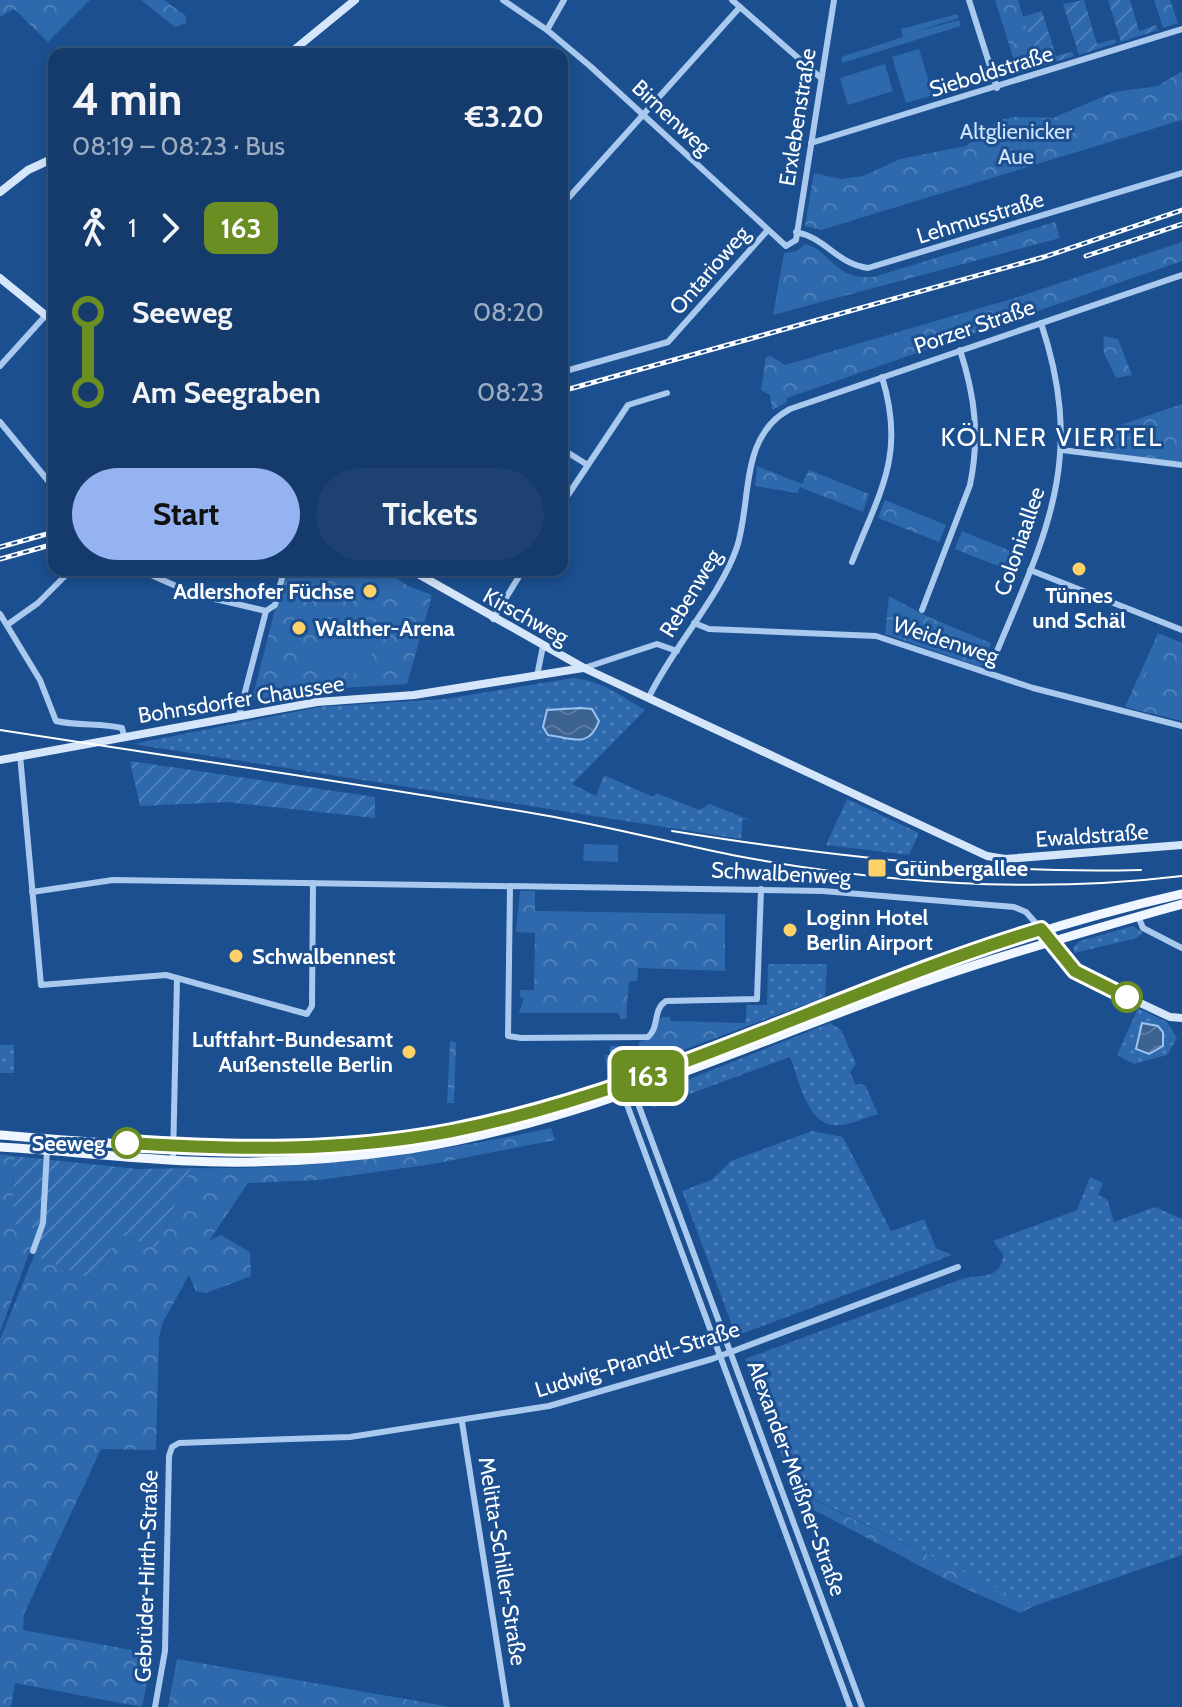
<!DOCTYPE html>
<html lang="en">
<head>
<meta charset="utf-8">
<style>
  :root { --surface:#143b6b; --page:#1d4271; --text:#f1f3f6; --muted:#9dadc1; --line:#33557e; --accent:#95b2f1 }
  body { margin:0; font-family:Cabin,sans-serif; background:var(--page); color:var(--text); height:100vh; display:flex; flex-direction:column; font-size:30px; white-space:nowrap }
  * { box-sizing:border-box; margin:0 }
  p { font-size:26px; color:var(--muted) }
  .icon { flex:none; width:44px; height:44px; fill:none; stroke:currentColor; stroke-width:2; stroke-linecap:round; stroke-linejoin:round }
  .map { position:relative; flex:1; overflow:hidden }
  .sheet { position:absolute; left:48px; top:48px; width:520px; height:528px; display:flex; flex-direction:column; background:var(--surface); border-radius:16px; box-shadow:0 4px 12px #0003,0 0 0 2px var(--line) }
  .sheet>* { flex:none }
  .badge { padding:0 16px; border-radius:12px; font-size:28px; line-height:52px }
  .map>.badge { position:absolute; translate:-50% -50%; box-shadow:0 0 0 4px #fff }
  .legs { display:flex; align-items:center; gap:12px; height:88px; padding:0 24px; font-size:26px }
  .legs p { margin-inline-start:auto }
  .overview { display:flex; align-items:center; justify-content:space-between; height:136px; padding:0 24px }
  h1 { font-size:44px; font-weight:700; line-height:60px }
  .cta { display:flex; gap:16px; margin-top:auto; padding:16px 24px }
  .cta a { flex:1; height:92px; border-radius:48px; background:var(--accent); color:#111; font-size:32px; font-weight:700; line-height:92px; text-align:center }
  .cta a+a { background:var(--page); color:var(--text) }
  ul { padding:0 24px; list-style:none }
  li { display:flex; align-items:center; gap:28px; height:80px; font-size:30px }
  li i { display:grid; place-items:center; width:12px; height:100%; margin:0 10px; background:currentColor }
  li i::after { content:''; width:20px; height:20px; margin:-10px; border:6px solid; border-radius:50%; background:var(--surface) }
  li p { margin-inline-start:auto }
  li:first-child i { background:linear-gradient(#0000 50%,currentColor 0) }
  li:last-child i { background:linear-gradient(currentColor 50%,#0000 0) }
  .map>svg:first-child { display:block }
</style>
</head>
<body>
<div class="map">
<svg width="1182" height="1707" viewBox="0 0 1182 1707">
  <defs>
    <pattern id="grass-dots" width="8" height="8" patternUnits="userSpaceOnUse" patternTransform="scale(2)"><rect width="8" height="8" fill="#2e69ad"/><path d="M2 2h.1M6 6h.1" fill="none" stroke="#4d80b9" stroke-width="1.8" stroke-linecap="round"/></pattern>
    <pattern id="forest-crowns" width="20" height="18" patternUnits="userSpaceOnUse" patternTransform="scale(2)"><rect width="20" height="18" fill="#2e69ad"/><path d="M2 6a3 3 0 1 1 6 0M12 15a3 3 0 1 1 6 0" fill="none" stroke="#4d80b9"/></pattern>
    <pattern id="garden-furrows" width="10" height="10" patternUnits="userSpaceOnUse" patternTransform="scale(2)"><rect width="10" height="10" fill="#2e69ad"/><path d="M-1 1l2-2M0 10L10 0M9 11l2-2" fill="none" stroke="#4d80b9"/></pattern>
    <pattern id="water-waves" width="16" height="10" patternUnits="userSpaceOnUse" patternTransform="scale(2)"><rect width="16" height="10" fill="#3c6290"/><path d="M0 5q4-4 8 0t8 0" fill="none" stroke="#597aa1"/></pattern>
  </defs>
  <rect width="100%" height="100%" fill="#1b4f8f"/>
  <g fill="url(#grass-dots)">
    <path d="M 573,678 C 603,681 621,696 645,710 L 572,784 L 596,796 L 604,775 L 653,797 L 656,793 L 699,810 L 710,804 L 752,821 L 743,819 L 741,839 L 133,744 L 319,707 L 445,699 Z"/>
    <path d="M 847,799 L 919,833 L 909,855 L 826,845 Z"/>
    <path d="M 1133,926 L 1143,933 L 1137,938 L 1074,953 L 1073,947 L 1080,941 Z"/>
    <path d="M 768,964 L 827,964 L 825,997 L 745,1027 L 747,1005 L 767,1005 Z"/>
    <path d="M 1138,1008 L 1167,1022 L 1177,1038 L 1167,1055 L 1134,1064 L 1117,1055 Z"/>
    <path d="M 830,1023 L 841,1030 L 856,1064 L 850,1072 L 855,1084 L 865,1085 L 878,1114 C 866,1117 853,1124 841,1125 C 807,1130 799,1078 790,1057 L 652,1108 L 652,1094 Z"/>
    <rect x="0" y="1045" width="14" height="28"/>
    <path d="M 812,1131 L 843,1137 L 891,1231 L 924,1219 L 936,1248 L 952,1255 L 736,1336 L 682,1191 L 711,1180 L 731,1161 Z"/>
    <path d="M 1090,1177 L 1103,1183 L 1098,1195 L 1107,1199 L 1114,1222 L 1155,1207 L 1182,1219 L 1182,1555 L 1034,1606 L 795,1490 L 745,1359 L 965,1278 C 984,1275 1002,1278 1003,1254 L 993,1241 L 1077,1210 Z"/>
  </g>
  <g fill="url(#forest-crowns)">
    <path d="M 0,0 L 90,0 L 48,42 L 14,9 L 0,17 Z"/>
    <path d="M 141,0 L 164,0 L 186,16 L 186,23 L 175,27 Z"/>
    <path d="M 995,0 L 1018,0 L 1038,67 L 1018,73 Z"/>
    <path d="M 1154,0 L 1170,0 L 1178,23 L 1163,28 Z"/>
    <path d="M 1182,71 L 1182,120 L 821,230 L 805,226 L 814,173 L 841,179 L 863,176 L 900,159 L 966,146 L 997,121 L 1012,117 L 1053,118 L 1114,92 L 1158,86 Z"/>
    <path d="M 1055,222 L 1060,238 L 773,315 L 784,253 L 797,251 L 805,244 C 832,250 832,280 873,277 Z"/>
    <path d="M 1182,242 L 1182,261 L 787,398 L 786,403 L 772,410 L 770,395 L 761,390 L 766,357 L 771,356 L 785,365 L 1021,296 Z"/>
    <path d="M 1104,336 L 1118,339 L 1132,375 L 1116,378 C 1109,360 1101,357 1104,336 Z"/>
    <path d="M 1182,404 L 1182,463 L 1101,452 L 1100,432 Z"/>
    <path d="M 757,466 L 802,484 L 809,470 L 869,494 L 863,512 L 800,487 L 798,493 L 755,486 Z"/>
    <path d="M 885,500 L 946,525 L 939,542 L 878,518 Z"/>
    <path d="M 962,531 L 1025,557 L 1018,574 L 955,549 Z"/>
    <path d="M 285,570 L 386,570 L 408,586 L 432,595 L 407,684 L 325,689 L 252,700 Z"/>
    <path d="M 889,596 L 926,616 L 991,643 L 981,667 L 885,634 Z"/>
    <path d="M 1158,633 L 1182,643 L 1182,721 L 1125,707 Z"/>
    <path d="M 520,891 L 535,891 L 535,911 L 725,914 L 725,971 L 638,968 L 637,981 L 629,982 L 626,1019 L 620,1019 L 619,1013 L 519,1013 L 524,998 L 520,997 L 520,990 L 534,990 L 535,933 L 516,932 Z"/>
    <path d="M 663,1017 L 670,1017 L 671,1021 L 745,1023 L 745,1027 L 608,1078 L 605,1055 L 610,1055 L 610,1046 L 639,1046 L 639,1042 L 654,1036 L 659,1018 Z"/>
    <path d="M 450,1041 L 456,1042 L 454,1103 L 447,1103 Z"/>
    <path d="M 551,1128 L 555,1140 L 433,1164 L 319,1180 L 248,1183 L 209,1241 L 221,1235 L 250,1252 L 251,1276 L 206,1293 L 196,1291 L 189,1275 L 162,1324 L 159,1338 L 156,1450 L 101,1449 L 24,1614 L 23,1630 L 153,1654 L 142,1707 L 15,1683 L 11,1707 L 0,1707 L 0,1339 L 34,1256 L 95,1280 L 119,1234 L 156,1248 L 191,1168 C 313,1170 431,1154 551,1128 Z"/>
    <path d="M 0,1154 L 14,1156 L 13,1224 L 38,1229 L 0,1332 Z"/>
    <path d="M 795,1490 L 812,1499 L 1034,1606 L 1020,1613 L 949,1581 L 810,1508 L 804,1511 Z"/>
    <path d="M 177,1659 L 451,1707 L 168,1707 Z"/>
  </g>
  <g fill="url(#garden-furrows)">
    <path d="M 1084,0 L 1097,44 L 1115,39 L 1116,43 L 1079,55 L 1063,4 Z"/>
    <path d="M 1108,0 L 1130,0 L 1139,31 L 1156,25 L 1158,30 L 1121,42 Z"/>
    <path d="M 1042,11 L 1056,56 L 1072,52 L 1074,56 L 1038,67 L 1023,17 Z"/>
    <path d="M 130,761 L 375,797 L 375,818 L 226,802 L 140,806 Z"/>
    <path d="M 14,1156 L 137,1169 L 191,1168 L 156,1248 L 119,1234 L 95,1280 L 34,1256 L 38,1229 L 13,1224 Z"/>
  </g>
  <g fill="#2e69ad">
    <path d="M 957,14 L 959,18 L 914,32 L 959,20 L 961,26 L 842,63 L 841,57 L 903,37 L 901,29 Z"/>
    <path d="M 919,49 L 933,95 L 906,103 L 892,57 Z"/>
    <path d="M 885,64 L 893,91 L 848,105 L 840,78 Z"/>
    <path d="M 334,633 L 375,637 L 367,676 L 303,666 L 305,650 L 319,649 L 322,638 Z"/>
    <path d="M 1153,657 L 1170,664 L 1159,693 L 1141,686 Z"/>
    <path d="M 584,844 L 618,845 L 618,862 L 583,861 Z"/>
  </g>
  <g fill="url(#water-waves)" stroke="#9cc4f0" stroke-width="2">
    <path d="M 581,708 L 592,709 L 599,721 C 589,749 573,738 548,735 L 543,727 L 547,710 Z"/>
    <path d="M 1142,1023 L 1158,1026 L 1163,1032 L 1163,1046 L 1149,1054 L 1136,1049 Z"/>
  </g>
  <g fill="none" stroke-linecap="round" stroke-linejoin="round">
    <g stroke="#a9c9ee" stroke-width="6">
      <path d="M 503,0 L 547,30 L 590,66 L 786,246 L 796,240 L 834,0"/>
      <path d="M 732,0 L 821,78"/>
      <path d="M 969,0 L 997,88"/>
      <path d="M 547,30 L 564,0"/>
      <path d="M 811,143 L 1182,29"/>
      <path d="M 562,205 L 740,7"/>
      <path d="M 796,232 C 826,238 837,264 868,268 L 1182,173"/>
      <path d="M 0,366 L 46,315"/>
      <path d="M 562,372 L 668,342 L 767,231"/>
      <path d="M 0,422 L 54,488"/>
      <path d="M 562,449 L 586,464"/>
      <path d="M 1062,450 L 1182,465"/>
      <path d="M 562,504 L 628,405 L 667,393"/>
      <path d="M 852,562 C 880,491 906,455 882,377"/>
      <path d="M 140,570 L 194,594 L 266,611 L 239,715"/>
      <path d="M 1030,570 L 1182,630"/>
      <path d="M 922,610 L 970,485 C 980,437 975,396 960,350"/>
      <path d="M 266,611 L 275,605 L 284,570"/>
      <path d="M 0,614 L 40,680 L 56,721 C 77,726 102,723 122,728 L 124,736"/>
      <path d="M 493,619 L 523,570"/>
      <path d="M 694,623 L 709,629 L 876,636 L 1033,688 L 1182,726"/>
      <path d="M 7,625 L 38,603 L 71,570"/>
      <path d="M 584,668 L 657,644 L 677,651"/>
      <path d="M 988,673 C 1041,542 1089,467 1041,323"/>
      <path d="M 537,676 L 543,646"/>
      <path d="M 649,697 C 671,650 721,595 737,547 C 752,500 739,436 790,409 L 1182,275"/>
      <path d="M 20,755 L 41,985 L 166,975 L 307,1014 L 312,1006 L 313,883"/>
      <path d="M 510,887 L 508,1036 L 521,1038 L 648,1037 C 660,1027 652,1010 666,1001 L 757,999 L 761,889"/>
      <path d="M 32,892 L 113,880 L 823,891 L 1014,907 L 1026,912 L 1041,929"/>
      <path d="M 1138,916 L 1143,928 L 1182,948"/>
      <path d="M 630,1082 L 862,1707"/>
      <path d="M 622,1091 L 850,1707"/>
      <path d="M 173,1159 L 177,979"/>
      <path d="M 33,1251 L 43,1223 L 47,1150"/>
      <path d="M 462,1422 L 507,1707"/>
      <path d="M 155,1707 L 165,1651 L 169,1456 L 172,1447 L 179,1443 L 350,1437 L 549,1406 L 712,1359 L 958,1267"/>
    </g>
    <g stroke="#d6e6fa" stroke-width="8">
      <path d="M 289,54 L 355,0"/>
      <path d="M 0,192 L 28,170 L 54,158"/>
      <path d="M 0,278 L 54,322"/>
      <path d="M 411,570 L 584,668 L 987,856 L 1005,859 L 1182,845"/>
      <path d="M 0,760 L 317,702 L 414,695 L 583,668"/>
      <path d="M 1041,929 L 1081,975 L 1170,1017 L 1182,1018"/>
    </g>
    <g stroke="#f0f6ff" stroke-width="9">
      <path d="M 0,1135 C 151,1147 303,1160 453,1131 C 560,1110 661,1070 762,1031 C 901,977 1036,927 1182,894"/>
      <path d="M 0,1147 C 73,1151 147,1161 221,1162 C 283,1163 348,1158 410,1149 C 572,1124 719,1057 871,1001 C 973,963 1077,934 1182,904"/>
    </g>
    <g stroke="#fff" stroke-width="2">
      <path d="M 0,730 C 181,758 362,784 543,815 C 606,826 668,842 732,855 C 879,883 1033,894 1182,876"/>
      <path d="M 672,831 C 828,856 982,874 1141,870"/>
    </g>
    <defs>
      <g id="rail">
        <path d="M 1086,256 L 1182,224"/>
        <path d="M 562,391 L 1044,257 L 1182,210"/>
        <path d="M 0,547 L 54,532"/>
        <path d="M 0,559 L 54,544"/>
      </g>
    </defs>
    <use href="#rail" stroke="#fff" stroke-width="5"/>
    <use href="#rail" stroke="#1b4f8f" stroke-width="2" stroke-dasharray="6" stroke-linecap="butt"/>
  </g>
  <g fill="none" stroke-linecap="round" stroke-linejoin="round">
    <defs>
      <path id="line-1" d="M 127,1143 C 236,1150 343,1152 452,1131 C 656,1091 842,989 1041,929 L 1075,971 L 1127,997"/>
    </defs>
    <use href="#line-1" stroke="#fff" stroke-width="18"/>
    <use href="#line-1" stroke="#6b8e23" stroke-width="12"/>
  </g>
  <g fill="#ffd166" stroke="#1b4f8f" stroke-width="3">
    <circle cx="1079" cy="569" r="8"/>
    <circle cx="370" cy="591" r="8"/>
    <circle cx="299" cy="628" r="8"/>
    <rect x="867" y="858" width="20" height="20" rx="4"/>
    <circle cx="790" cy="930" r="8"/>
    <circle cx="236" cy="956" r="8"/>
    <circle cx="409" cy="1052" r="8"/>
  </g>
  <g fill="#fff" stroke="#6b8e23" stroke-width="4">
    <circle cx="1127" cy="997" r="14"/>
    <circle cx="127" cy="1143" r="14"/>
  </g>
  <g text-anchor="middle" stroke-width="6" stroke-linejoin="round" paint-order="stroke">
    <g font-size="22" fill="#fff" stroke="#1b4f8f">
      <text transform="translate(991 71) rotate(-17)" y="8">Sieboldstraße</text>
      <text transform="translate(672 117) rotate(43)" y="8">Birnenweg</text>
      <text transform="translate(797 117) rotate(-81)" y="8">Erxlebenstraße</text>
      <text transform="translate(980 217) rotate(-17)" y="8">Lehmusstraße</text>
      <text transform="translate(709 270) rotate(-49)" y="8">Ontarioweg</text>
      <text transform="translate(974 326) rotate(-19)" y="8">Porzer Straße</text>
      <text transform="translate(1019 541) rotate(-71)" y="8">Coloniaallee</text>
      <text transform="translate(690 593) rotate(-59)" y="8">Rebenweg</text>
      <text transform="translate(526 616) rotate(29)" y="8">Kirschweg</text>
      <text transform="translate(946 640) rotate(18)" y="8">Weidenweg</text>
      <text transform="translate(241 699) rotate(-9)" y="8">Bohnsdorfer Chaussee</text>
      <text transform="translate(1092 835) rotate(-4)" y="8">Ewaldstraße</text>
      <text transform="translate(781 873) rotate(3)" y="8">Schwalbenweg</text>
      <text transform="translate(637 1359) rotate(-17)" y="8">Ludwig-Prandtl-Straße</text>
      <text transform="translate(797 1478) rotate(70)" y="8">Alexander-Meißner-Straße</text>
      <text transform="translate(503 1561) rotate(81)" y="8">Melitta-Schiller-Straße</text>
      <text transform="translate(146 1576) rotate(-88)" y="8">Gebrüder-Hirth-Straße</text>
    </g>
    <g font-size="22" fill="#cfe3fa" stroke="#1b4f8f">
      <text x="1016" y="139">Altglienicker<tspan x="1016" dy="25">Aue</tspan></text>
    </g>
    <g font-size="22" font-weight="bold" fill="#fff" stroke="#1b4f8f" text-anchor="start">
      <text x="354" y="599" text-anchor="end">Adlershofer Füchse</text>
      <text x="1079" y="603" text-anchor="middle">Tünnes<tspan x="1079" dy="25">und Schäl</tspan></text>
      <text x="315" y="636">Walther-Arena</text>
      <text x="895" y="876">Grünbergallee</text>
      <text x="806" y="925">Loginn Hotel<tspan x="806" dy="25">Berlin Airport</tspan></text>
      <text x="252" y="964">Schwalbennest</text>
      <text x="393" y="1047" text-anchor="end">Luftfahrt-Bundesamt<tspan x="393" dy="25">Außenstelle Berlin</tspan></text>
    </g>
    <g font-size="22" font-weight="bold" fill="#fff" stroke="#1b4f8f" text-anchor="end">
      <text x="105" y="1151">Seeweg</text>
    </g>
    <g font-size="26" letter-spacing="2" fill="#fff" stroke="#1b4f8f">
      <text x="1052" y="446">KÖLNER VIERTEL</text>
    </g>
  </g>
</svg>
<b class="badge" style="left:648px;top:1076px;background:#6b8e23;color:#fff">163</b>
<section class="sheet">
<div class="overview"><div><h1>4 min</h1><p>08:19 – 08:23 · Bus</p></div><b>€3.20</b></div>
<div class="legs"><svg class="icon" aria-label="walk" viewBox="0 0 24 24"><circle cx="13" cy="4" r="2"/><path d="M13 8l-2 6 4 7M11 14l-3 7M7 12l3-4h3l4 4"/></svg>1<svg class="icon" aria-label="forward" viewBox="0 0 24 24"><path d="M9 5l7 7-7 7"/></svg><b class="badge" style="background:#6b8e23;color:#fff">163</b></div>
<ul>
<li><i style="color:#6b8e23"></i><b>Seeweg</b><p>08:20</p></li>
<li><i style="color:#6b8e23"></i><b>Am Seegraben</b><p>08:23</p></li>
</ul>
<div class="cta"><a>Start</a><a>Tickets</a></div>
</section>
</div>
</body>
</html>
